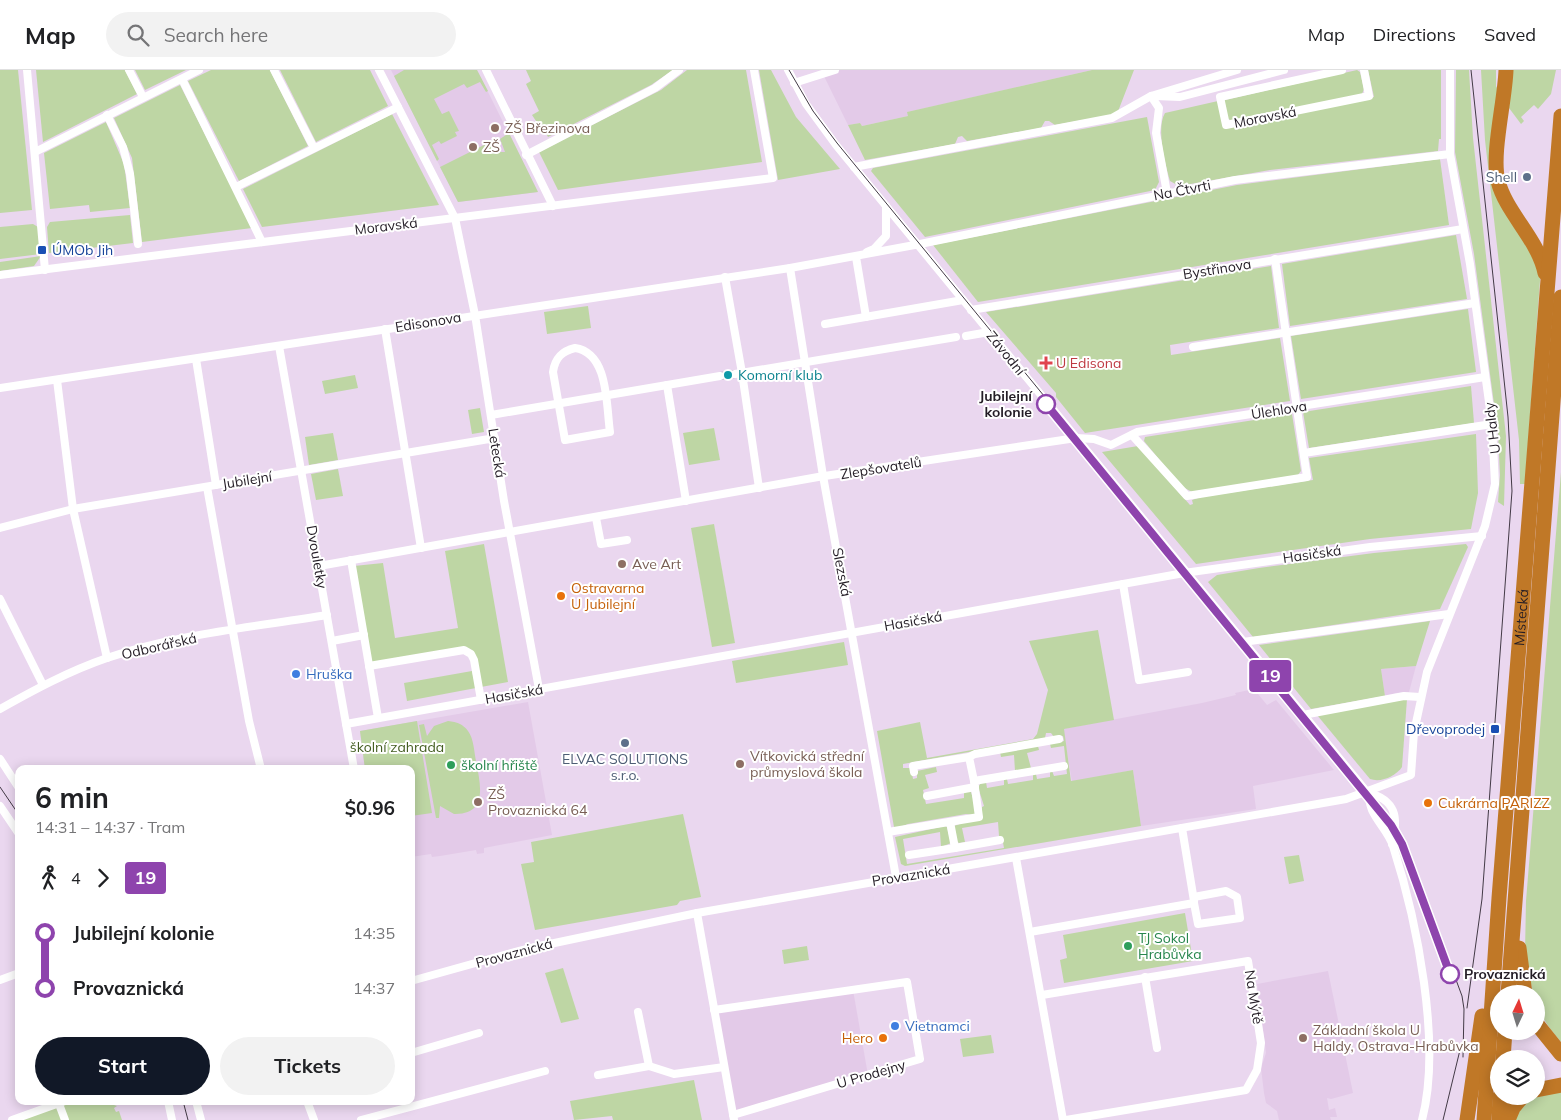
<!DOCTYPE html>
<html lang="en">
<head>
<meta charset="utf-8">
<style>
  :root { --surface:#fff; --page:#f2f2f2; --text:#202124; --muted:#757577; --line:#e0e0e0; --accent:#111827 }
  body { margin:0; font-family:Mulish,sans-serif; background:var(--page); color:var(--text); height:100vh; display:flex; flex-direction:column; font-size:19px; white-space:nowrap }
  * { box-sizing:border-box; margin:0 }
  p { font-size:16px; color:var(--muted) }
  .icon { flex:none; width:28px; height:28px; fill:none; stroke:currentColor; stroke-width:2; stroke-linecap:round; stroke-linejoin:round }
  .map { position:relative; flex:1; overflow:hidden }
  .panel { position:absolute; left:15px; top:695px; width:400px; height:340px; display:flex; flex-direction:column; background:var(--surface); border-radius:10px; box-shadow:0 2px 12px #0003 }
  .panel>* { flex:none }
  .badge { padding:0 10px; border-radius:4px; font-size:18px; line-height:32px }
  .needle { width:32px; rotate:4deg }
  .buttons { position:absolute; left:1490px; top:915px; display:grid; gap:10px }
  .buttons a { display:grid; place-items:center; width:55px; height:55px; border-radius:50%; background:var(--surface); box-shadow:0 2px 12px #0003; font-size:25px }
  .map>.badge { position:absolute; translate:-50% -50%; box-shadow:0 0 0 2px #fff }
  .legs { display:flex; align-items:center; gap:8px; height:55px; padding:0 20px; font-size:16px }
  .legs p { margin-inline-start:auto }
  .head { display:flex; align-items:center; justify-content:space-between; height:85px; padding:0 20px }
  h1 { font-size:28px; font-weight:700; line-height:38px }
  .action { display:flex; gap:10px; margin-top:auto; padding:10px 20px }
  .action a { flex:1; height:58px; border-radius:30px; background:var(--accent); color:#fff; font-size:20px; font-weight:700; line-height:58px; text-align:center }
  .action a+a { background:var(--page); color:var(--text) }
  ul { padding:0 20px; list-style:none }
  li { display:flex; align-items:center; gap:18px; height:55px; font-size:19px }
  li i { display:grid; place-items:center; width:8px; height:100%; margin:0 6px; background:currentColor }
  li i::after { content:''; width:12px; height:12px; margin:-6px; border:4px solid; border-radius:50%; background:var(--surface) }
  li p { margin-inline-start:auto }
  li:first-child i { background:linear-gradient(#0000 50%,currentColor 0) }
  li:last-child i { background:linear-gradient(currentColor 50%,#0000 0) }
  header { display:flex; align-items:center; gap:30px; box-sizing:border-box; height:70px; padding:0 25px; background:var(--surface); border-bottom:1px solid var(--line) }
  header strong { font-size:24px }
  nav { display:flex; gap:28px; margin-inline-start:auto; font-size:18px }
  .search { width:350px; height:45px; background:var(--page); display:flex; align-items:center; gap:12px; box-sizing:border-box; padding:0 18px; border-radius:28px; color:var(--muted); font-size:19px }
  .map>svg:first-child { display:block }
</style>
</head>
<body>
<header>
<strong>Map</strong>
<div class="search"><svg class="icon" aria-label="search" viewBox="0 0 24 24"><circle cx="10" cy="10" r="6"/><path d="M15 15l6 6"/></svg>Search here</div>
<nav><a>Map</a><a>Directions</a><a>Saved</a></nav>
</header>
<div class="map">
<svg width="1561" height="1050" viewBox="0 0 1561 1050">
  <rect width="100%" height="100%" fill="#ead7ef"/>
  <g fill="#e3cae8">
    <path d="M 391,0 L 477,0 L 538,122 L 458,132 Z"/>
    <path d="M 821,0 L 1092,0 L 908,42 L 908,46 L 862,56 L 860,53 L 848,55 Z"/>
    <path d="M 1416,596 L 1409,622 L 1396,623 L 1385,626 L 1381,599 Z"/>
    <path d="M 1254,619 L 1267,635 L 1276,630 L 1334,700 L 1253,716 L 1256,739 L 1141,756 L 1133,700 L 1072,712 L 1063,659 L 1202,633 L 1236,625 L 1235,623 Z"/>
    <path d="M 528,632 L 552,765 L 484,778 L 484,783 L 477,784 L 476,780 L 440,786 L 432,787 L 431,784 L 411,787 L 411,699 L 365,699 L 360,661 Z"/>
    <path d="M 1328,901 L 1353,1023 L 1331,1029 L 1327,1028 L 1329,1040 L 1335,1038 L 1337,1047 L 1330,1047 L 1331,1050 L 1279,1050 L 1277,1041 L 1266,1033 L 1264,1023 L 1261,998 L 1266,983 L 1257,914 Z"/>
    <path d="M 853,920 L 868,1005 L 733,1045 L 714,940 Z"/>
  </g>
  <g fill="#bed6a4">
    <path d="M 0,0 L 18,0 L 32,140 L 0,143 Z"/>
    <path d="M 36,0 L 125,0 L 137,24 L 43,72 Z"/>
    <path d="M 135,0 L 186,0 L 145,20 Z"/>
    <path d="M 211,0 L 270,0 L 308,76 L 239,111 L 188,11 Z"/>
    <path d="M 280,0 L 370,0 L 388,36 L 316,72 Z"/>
    <path d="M 404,0 L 477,0 L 488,21 L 486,22 L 480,12 L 467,18 L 464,14 L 434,29 L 442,44 L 449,41 L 459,61 L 455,62 L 457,66 L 441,74 L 439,71 L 432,75 L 439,89 L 437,91 L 394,6 Z"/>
    <path d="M 526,0 L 673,0 L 651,15 L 548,67 L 541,53 L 538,54 L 532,45 L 539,41 L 526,14 L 531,11 Z"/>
    <path d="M 687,0 L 746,0 L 762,92 L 558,120 L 539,82 L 661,20 Z"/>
    <path d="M 759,0 L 771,0 L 796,47 L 840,99 L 778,110 Z"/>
    <path d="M 1092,0 L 1134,0 L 1117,44 L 1055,55 L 1049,51 L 1045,51 L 1041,58 L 967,71 L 962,66 L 958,67 L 955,74 L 865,90 L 848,55 L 860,53 L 862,56 L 908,46 L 907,42 Z"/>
    <path d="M 1357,0 L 1360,2 L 1364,19 L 1362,24 L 1233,51 L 1228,49 L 1224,32 L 1225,30 Z"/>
    <path d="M 1368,0 L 1441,0 L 1441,69 L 1439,69 L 1438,81 L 1270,100 L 1179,116 L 1170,111 C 1165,94 1156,58 1165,43 L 1218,31 L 1223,57 L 1374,27 Z"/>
    <path d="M 1456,0 L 1469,0 L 1473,68 L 1506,366 L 1504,436 L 1498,432 L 1500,405 L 1498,364 L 1474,184 L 1455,82 Z"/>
    <path d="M 1481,0 L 1496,0 L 1496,16 L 1500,24 L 1491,90 L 1541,197 L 1525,414 L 1520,414 L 1519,370 L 1485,70 Z"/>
    <path d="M 1511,0 L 1556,0 L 1551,24 L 1538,39 L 1534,35 L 1521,47 L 1524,51 L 1521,54 L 1509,38 Z"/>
    <path d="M 180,15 L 252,158 L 142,172 L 132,88 L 114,48 Z"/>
    <path d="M 392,44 L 439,135 L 262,157 L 243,119 Z"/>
    <path d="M 1147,47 L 1159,112 L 1155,120 L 925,167 L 871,101 L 873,98 Z"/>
    <path d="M 106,52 L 124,94 L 130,138 L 90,142 L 89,135 L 50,139 L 44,83 Z"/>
    <path d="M 509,63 L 538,122 L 458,132 L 440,97 L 494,70 L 501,82 L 505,82 L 500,69 Z"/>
    <path d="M 1440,89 L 1449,155 L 978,232 L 933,175 L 1237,115 Z"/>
    <path d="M 130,145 L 133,173 L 49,183 L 47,157 L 50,152 Z"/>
    <path d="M 33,154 L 38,157 L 41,184 L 0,189 L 0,157 Z"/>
    <path d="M 1456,165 L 1467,229 L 1290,256 L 1282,194 Z"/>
    <path d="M 41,186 L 34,196 L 0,201 L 0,192 Z"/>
    <path d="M 1271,196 L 1279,258 L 1170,275 L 1171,285 L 1280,268 L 1290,331 L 1085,363 L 1056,327 L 1056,323 L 986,242 Z"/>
    <path d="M 588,236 L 591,258 L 547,264 L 544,242 Z"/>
    <path d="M 1468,239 L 1476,302 L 1301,329 L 1291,266 Z"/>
    <path d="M 355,305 L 358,318 L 325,324 L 322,311 Z"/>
    <path d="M 1471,316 L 1474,353 L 1309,378 L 1303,342 Z"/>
    <path d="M 480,338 L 484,362 L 472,364 L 468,340 Z"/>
    <path d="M 1292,344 L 1301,401 L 1297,406 L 1192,422 L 1181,416 L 1144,371 L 1145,367 Z"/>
    <path d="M 714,358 L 720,390 L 689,395 L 683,363 Z"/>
    <path d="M 333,363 L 338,390 L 309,395 L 305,367 Z"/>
    <path d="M 1476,364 L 1478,423 L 1471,459 L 1370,469 L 1196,494 L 1102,382 L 1138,376 L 1190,435 L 1193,434 L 1192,430 L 1201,427 L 1313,410 L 1309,388 Z"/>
    <path d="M 338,399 L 343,426 L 316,430 L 311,404 Z"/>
    <path d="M 1561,402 L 1561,972 C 1549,958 1536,942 1536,924 L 1533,924 L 1525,882 L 1526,831 Z"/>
    <path d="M 714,454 L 735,573 L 712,577 L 691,458 Z"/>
    <path d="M 484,474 L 508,612 L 481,617 L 473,581 L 371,593 L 354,496 L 383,493 L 395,568 L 458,558 L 445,481 Z"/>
    <path d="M 1466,474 L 1468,477 L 1440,539 L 1253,567 L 1208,512 L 1217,505 L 1259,498 L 1374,483 Z"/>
    <path d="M 1430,551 L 1416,596 L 1381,599 L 1385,626 L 1311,639 L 1259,575 Z"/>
    <path d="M 1098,560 L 1114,650 L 1064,659 L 1071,711 L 1133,700 L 1141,756 L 905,796 L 901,794 L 895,767 L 945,756 L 947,757 L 951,773 L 941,777 L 940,762 L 903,769 L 907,794 L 1004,778 L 1002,767 L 999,766 L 998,752 L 962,758 L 965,772 L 959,773 L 956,771 L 954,756 L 982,746 L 982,737 L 984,736 L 978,717 L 981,713 L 986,712 L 987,718 L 1004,715 L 1004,709 L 1007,709 L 1008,714 L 1033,710 L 1033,704 L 1036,704 L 1037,709 L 1050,707 L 1050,702 L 1052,701 L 1054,706 L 1067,704 L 1064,676 L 1051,678 L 1050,674 L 1064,671 L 1063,666 L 1054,667 L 1051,663 L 1046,663 L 1045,668 L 903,694 L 903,698 L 911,698 L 913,709 L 917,708 L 917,701 L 936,697 L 937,702 L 925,705 L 929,718 L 923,720 L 926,734 L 964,728 L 964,722 L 971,722 L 977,741 L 974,745 L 966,744 L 908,754 L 897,758 L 894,757 L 877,661 L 920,652 L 927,688 L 1033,669 L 1037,664 L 1048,620 L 1029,571 Z"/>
    <path d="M 844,572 L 848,595 L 736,613 L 732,591 Z"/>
    <path d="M 472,601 L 476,618 L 407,631 L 404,613 Z"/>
    <path d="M 1407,629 L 1402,697 C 1396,706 1381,713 1370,709 L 1317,645 Z"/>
    <path d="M 417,651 L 432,743 L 411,746 L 411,699 L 365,699 L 360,661 Z"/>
    <path d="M 448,651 C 457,652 463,654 468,661 C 474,669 474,682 476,691 C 480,713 489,745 454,744 L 440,736 L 439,748 L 436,748 L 419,655 L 424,654 L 427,666 L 434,656 Z"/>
    <path d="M 1038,676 L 1039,680 L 1027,683 L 1031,698 L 1015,701 L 1014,685 L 1001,687 L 1000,682 Z"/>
    <path d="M 683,744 L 701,827 L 680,831 L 677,835 L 535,860 L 521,794 L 534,792 L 531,772 Z"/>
    <path d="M 1299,785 L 1304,811 L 1289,814 L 1284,787 Z"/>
    <path d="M 1185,843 L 1193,891 L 1064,913 L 1060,890 L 1067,888 L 1063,865 Z"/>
    <path d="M 807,876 L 809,890 L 784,894 L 782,880 Z"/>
    <path d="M 563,898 L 579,949 L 561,953 L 545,903 Z"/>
    <path d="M 991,965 L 994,983 L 963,987 L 960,969 Z"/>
    <path d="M 694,1010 L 702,1050 L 613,1050 L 612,1046 L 574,1050 L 570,1031 Z"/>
    <path d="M 1561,1015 L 1561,1050 L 1508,1050 L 1523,1026 L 1536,1026 Z"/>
    <path d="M 72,1031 L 125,1031 L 114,1035 L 117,1036 L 114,1038 L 116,1042 L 119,1041 L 122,1050 L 20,1050 Z"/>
  </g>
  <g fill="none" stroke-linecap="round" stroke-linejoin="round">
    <path stroke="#c2b2c7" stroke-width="8" stroke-dasharray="8 4" stroke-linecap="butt" d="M 720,306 L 735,304"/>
    <g stroke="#fff" stroke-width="8">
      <path d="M 27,0 L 45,200"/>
      <path d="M 129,0 L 143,27"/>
      <path d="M 274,0 L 314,78"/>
      <path d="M 379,0 L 455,148 L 475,245 L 504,431 L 539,619"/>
      <path d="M 486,0 L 553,136"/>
      <path d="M 788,0 L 806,34 L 836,75 L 1367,722 C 1369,728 1370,735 1372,740 C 1378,753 1389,763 1393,776 C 1417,851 1442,974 1422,1050"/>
      <path d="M 1342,0 L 1220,27 L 1226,55 L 1369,26 L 1364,0"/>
      <path d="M 182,9 L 262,172"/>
      <path d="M 794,13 L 835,0"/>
      <path d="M 1151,26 L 1159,38 L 1156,63 L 1167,123"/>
      <path d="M 1155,26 L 1180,27 L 1284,0"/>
      <path d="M 107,45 L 123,77 L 130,104 L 138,174"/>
      <path d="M 35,82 L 199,0"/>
      <path d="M 526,85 L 655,18 L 679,0"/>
      <path d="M 854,97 L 1112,48 L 1151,26 L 1237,0"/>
      <path d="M 236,117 L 398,37"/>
      <path d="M 867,182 L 874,179 L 886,166 L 886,136"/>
      <path d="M 856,187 L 866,247"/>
      <path d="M 790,198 L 823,406 L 896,807"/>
      <path d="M 0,205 L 773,108 L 754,0"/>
      <path d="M 725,207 L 742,303 L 759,418"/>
      <path d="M 971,240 L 1463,159"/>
      <path d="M 825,254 L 963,230"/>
      <path d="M 385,259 L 421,478"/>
      <path d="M 966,266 L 989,262"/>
      <path d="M 279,276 L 354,699"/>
      <path d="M 1193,277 L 1475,233"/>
      <path d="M 575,278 C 609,283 606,335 610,362 L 565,370 L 553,302 C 555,288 562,281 575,278 Z"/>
      <path d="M 196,289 L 216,415"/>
      <path d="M 735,304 L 956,267"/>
      <path d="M 57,310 L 73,439 L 107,588"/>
      <path d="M 667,315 L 686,431"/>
      <path d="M 0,318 L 790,198 L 920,174 L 1235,110 L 1450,84"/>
      <path d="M 491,345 L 720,306"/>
      <path d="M 1132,365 L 1187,426 L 1307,407 L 1275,189"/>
      <path d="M 1304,383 L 1492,354"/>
      <path d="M 207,417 L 249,651 L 261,699"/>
      <path d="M 596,448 L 601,474 L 627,470"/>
      <path d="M 0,458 L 73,439 L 495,368"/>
      <path d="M 351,490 L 378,648"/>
      <path d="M 319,496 L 818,407 L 1076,368 L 1094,369 L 1111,375 L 1137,362 L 1485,307"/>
      <path d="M 1123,514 L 1139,610 L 1188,602"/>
      <path d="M 0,529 L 43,615"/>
      <path d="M 332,571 L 364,565"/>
      <path d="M 1243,572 L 1449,544"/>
      <path d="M 369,596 L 464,580 L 471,584 L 474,590 L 481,630"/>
      <path d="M 0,639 C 34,620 69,601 107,588 C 177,564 254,557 327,545"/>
      <path d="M 1303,645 L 1404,626 L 1420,627"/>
      <path d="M 346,654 L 1184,503 L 1370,477 L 1482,466"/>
      <path d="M 0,689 L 19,718"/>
      <path d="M 914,702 L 913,696 L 969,687"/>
      <path d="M 974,711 L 969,687 L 975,684 L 1059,669"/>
      <path d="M 1367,722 C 1396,730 1399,747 1392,774"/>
      <path d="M 927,726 L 975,717"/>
      <path d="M 0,736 L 19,764"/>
      <path d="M 1182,758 L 1194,831"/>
      <path d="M 888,762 L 979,747 L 974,711 L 1064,696"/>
      <path d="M 955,778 L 1000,770"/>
      <path d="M 909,785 L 955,778 L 950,752"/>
      <path d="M 1016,788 L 1063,1050"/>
      <path d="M 697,843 L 734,1050"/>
      <path d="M 1030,862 L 1194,833 L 1198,854 L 1240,848 L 1237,827 L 1226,821 L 1194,827"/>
      <path d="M 1145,907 L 1157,978"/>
      <path d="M 0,910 L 19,903"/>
      <path d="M 411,911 L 526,879 L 697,843 L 1346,729 L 1411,705 L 1414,662 L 1427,602 L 1485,456 L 1495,414 L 1492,354 L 1470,194 L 1450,84 L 1450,0"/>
      <path d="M 1042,925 L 1248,891 L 1261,973 L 1257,1000 L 1246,1020 L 1066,1050"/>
      <path d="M 714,940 L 907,912 L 920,989 L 733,1045"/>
      <path d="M 638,942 L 649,996 L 674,1004 L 724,997"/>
      <path d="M 411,983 L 479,963"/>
      <path d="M 598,1005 L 649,996"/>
      <path d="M 168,1031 L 172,1050"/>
      <path d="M 196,1031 L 201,1050"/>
      <path d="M 307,1031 L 314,1050"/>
      <path d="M 59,1034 L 65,1050"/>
      <path d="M 12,1050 L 65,1031"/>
      <path d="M 361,1050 L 545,1001"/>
    </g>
    <g stroke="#c07827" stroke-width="15">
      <path d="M 1506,0 C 1505,31 1491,85 1498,111 C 1506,143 1538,169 1545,203"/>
      <path d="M 1519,878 L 1525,924"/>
      <path d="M 1508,924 L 1561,227"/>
      <path d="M 1536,953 L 1561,984"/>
      <path d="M 1503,989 L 1505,961"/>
      <path d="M 1536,1020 L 1561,1015"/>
      <path d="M 1467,1050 L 1482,946"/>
      <path id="s1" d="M 1484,1050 L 1499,828 L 1561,46"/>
      <path d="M 1499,1050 L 1500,1026"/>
      <path d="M 1508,1050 L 1513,1038 L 1523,1026"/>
    </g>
    <g stroke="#433a46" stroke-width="1">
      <path d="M 789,0 L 813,41 L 837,73 L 1396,756 L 1405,772 L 1462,926 L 1464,939 L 1463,987"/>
      <path d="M 0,717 L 19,745"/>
      <path d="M 1467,938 L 1482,829 L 1512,421 L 1508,347 L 1471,0"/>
      <path d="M 183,1031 L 188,1050"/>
      <path d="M 1443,1050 L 1460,980"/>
    </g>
  </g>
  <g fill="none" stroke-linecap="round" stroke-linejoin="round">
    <defs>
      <path id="line-1" d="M 1046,334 L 1391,755 L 1402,774 L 1450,904"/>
    </defs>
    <use href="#line-1" stroke="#fff" stroke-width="11"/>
    <use href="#line-1" stroke="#8e44ad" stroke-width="8"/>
  </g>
  <g fill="#8d6e63" stroke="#fff" stroke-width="2">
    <circle cx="495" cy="58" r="5"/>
    <circle cx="473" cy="77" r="5"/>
    <circle cx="622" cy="494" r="5"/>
    <circle cx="740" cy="694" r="5"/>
    <circle cx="478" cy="732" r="5"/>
    <circle cx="1303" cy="968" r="5"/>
  </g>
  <g fill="#5c6f8a" stroke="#fff" stroke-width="2">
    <circle cx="1527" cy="107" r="5"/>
    <circle cx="625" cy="673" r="5"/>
  </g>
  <g fill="#1a4fb4" stroke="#fff" stroke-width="2">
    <rect x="37" y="175" width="10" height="10" rx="2.5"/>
    <rect x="1490" y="654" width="10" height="10" rx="2.5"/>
  </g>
  <path fill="#e0444e" stroke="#fff" stroke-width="2" d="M1043.5 285.5h5v5h5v5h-5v5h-5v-5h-5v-5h5z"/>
  <circle fill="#0f9aa8" stroke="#fff" stroke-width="2" cx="728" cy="305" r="5"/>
  <g fill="#fff" stroke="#8e44ad" stroke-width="2.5">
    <circle cx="1046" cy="334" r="9"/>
    <circle cx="1450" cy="904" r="9"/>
  </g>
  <g fill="#e8710a" stroke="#fff" stroke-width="2">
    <circle cx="561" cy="526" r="5"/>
    <circle cx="1428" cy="733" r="5"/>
    <circle cx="883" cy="968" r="5"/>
  </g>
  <g fill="#3f7fe0" stroke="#fff" stroke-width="2">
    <circle cx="296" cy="604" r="5"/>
    <circle cx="895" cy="956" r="5"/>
  </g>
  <g fill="#2e9e5b" stroke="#fff" stroke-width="2">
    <circle cx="451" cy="695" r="5"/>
    <circle cx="1128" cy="876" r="5"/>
  </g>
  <g text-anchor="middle" stroke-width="4" stroke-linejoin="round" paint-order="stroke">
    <g font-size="14" fill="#241d26" stroke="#fff">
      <text transform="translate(1265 47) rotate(-11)" y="5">Moravská</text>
      <text transform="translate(1182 120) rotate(-11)" y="5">Na Čtvrti</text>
      <text transform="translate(386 156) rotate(-7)" y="5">Moravská</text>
      <text transform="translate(1217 199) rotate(-9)" y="5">Bystřinova</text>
      <text transform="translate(428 252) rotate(-9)" y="5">Edisonova</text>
      <text transform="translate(1006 283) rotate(51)" y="5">Závodní</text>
      <text transform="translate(1279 340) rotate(-9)" y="5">Úlehlova</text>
      <text transform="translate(1492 358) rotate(-97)" y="5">U Haldy</text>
      <text transform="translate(497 383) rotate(81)" y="5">Letecká</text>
      <text transform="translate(881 398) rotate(-9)" y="5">Zlepšovatelů</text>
      <text transform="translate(247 410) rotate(-9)" y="5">Jubilejní</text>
      <text transform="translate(1312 484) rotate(-8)" y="5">Hasičská</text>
      <text transform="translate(317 487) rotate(80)" y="5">Dvouletky</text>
      <text transform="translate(842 502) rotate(79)" y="5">Slezská</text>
      <text dy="5" stroke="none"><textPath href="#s1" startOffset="504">Místecká</textPath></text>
      <text transform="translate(913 551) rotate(-10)" y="5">Hasičská</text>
      <text transform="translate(159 576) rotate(-13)" y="5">Odborářská</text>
      <text transform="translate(514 624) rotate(-10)" y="5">Hasičská</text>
      <text transform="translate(911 805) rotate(-9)" y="5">Provaznická</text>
      <text transform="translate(514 883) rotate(-15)" y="5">Provaznická</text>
      <text transform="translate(1254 927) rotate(81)" y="5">Na Mýtě</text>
      <text transform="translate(871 1004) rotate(-16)" y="5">U Prodejny</text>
    </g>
    <g font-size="14" fill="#785e54" stroke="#fff" text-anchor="start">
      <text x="505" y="63">ZŠ Březinova</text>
      <text x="483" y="82">ZŠ</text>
      <text x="632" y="499">Ave Art</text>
      <text x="750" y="691">Vítkovická střední<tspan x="750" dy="16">průmyslová škola</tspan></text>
      <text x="488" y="729">ZŠ<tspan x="488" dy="16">Provaznická 64</tspan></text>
      <text x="1313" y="965">Základní škola U<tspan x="1313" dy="16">Haldy, Ostrava-Hrabůvka</tspan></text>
    </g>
    <g font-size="14" fill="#4e5e75" stroke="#fff" text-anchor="end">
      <text x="1517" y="112">Shell</text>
      <text x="625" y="694" text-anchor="middle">ELVAC SOLUTIONS<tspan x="625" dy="16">s.r.o.</tspan></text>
    </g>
    <g font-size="14" fill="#164399" stroke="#fff" text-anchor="start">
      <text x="52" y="185">ÚMOb Jih</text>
      <text x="1485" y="664" text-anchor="end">Dřevoprodej</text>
    </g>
    <g font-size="14" fill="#be3a42" stroke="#fff" text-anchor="start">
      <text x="1056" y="298">U Edisona</text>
    </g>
    <g font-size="14" fill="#0d838f" stroke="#fff" text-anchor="start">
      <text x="738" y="310">Komorní klub</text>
    </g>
    <g font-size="14" font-weight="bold" fill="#241d26" stroke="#fff" text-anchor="end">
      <text x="1032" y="331">Jubilejní<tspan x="1032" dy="16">kolonie</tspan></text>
      <text x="1464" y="909" text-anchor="start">Provaznická</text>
    </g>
    <g font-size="14" fill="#c56008" stroke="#fff" text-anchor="start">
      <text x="571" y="523">Ostravarna<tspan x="571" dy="16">U Jubilejní</tspan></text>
      <text x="1438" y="738">Cukrárna PARIZZ</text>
      <text x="873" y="973" text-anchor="end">Hero</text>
    </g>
    <g font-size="14" fill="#366cbe" stroke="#fff" text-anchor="start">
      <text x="306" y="609">Hruška</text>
      <text x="905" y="961">Vietnamci</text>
    </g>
    <g font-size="14" fill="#445e22" stroke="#fff">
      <text x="397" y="682">školní zahrada</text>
    </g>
    <g font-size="14" fill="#27864d" stroke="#fff" text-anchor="start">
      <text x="461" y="700">školní hřiště</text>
      <text x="1138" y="873">TJ Sokol<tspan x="1138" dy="16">Hrabůvka</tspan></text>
    </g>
  </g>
</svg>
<div class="buttons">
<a><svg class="needle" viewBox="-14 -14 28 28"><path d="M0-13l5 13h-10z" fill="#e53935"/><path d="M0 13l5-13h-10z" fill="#757577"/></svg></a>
<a><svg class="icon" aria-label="layers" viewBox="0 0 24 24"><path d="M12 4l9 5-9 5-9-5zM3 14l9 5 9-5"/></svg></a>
</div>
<b class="badge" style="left:1270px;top:606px;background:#8e44ad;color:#fff">19</b>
<section class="panel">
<div class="head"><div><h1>6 min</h1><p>14:31 – 14:37 · Tram</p></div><b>$0.96</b></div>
<div class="legs"><svg class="icon" aria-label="walk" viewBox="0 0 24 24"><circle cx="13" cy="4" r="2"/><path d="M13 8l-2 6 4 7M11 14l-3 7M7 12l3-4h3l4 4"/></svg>4<svg class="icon" aria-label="forward" viewBox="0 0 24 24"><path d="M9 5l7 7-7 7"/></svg><b class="badge" style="background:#8e44ad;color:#fff">19</b></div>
<ul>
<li><i style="color:#8e44ad"></i><b>Jubilejní kolonie</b><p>14:35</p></li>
<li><i style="color:#8e44ad"></i><b>Provaznická</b><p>14:37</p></li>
</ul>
<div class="action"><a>Start</a><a>Tickets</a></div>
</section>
</div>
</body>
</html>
